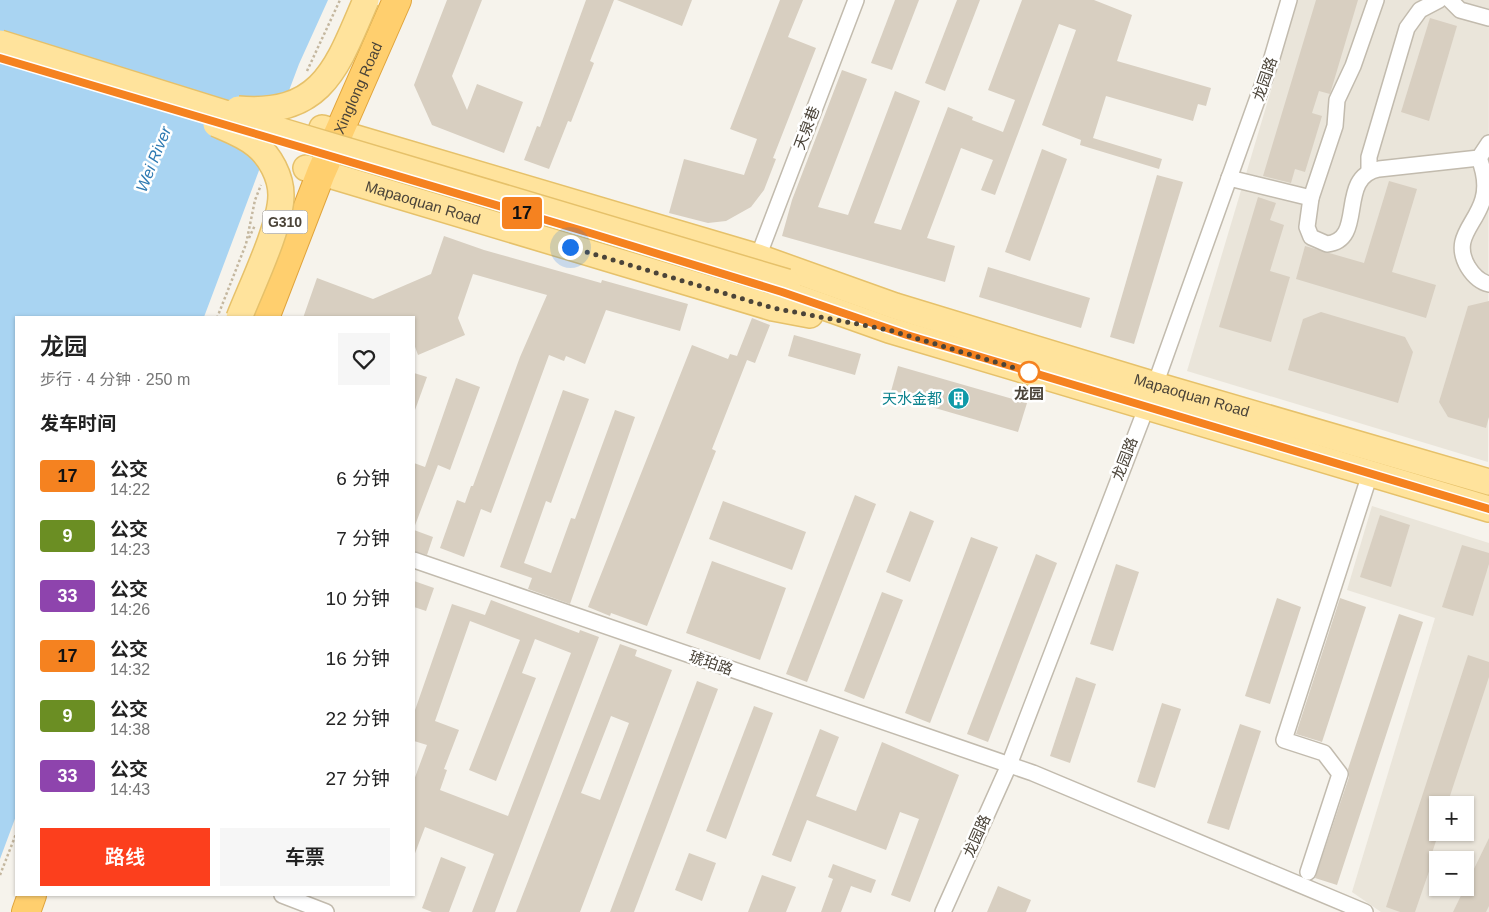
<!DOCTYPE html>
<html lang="zh">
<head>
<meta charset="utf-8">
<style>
  :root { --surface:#fff; --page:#f6f6f6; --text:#222; --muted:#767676; --accent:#fc3f1d }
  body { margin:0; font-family:Helvetica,"Noto Sans SC",sans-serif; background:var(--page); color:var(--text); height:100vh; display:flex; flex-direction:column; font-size:19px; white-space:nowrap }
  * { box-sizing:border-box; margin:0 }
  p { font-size:16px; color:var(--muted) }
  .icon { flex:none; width:28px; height:28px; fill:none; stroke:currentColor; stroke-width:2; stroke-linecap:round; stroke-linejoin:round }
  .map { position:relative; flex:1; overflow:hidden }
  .drawer { position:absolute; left:15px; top:316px; width:400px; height:580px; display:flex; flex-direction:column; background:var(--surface); border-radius:0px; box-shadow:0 1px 4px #0004 }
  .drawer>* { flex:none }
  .badge { padding:0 10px; border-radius:4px; font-size:18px; line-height:32px }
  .controls { position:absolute; left:1429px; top:796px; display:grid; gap:10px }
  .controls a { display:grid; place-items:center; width:45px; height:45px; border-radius:0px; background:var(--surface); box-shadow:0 1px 4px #0004; font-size:25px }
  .you { position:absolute; width:25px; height:25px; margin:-12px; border:4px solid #fff; border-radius:50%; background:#1a73e8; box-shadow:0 0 0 8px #1a73e833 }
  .map>.badge { position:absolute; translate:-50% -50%; box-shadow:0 0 0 2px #fff }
  h2 { padding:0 25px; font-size:19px; line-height:45px }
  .round { display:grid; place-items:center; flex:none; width:52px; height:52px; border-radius:0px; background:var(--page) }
  .summary { display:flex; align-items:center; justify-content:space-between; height:85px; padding:0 25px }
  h1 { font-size:24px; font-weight:600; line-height:38px }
  .primary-button { display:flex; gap:10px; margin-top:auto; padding:10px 25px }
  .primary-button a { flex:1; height:58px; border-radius:0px; background:var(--accent); color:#fff; font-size:20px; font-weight:600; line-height:58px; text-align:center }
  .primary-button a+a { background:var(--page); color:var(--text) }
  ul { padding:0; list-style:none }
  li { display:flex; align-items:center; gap:15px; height:60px; padding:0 25px }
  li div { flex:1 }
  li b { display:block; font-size:19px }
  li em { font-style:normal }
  li .badge { min-width:55px; font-weight:700; text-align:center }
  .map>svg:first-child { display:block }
</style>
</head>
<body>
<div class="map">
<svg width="1489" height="912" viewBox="0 0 1489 912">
  <rect width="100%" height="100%" fill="#f6f3ec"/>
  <g fill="#eae5da" fill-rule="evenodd">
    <path d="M 1298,0 L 1489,0 L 1488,462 L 1187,371 Z"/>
    <path d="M 1372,506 L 1489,543 L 1489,912 L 1381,912 L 1352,892 L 1435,618 L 1347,590 ZM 1438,805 L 1465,805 L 1465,832 L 1438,832 ZM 1438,860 L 1465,860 L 1465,888 L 1438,888 Z"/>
  </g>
  <path fill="#a9d4f2" d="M 0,0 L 328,0 L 299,64 L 204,317 L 16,318 L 16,816 L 0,859 Z"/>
  <g fill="#d8cfc1" fill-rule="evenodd">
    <path d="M 447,0 L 482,0 L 452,76 L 467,110 L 477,84 L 523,102 L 504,153 L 432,125 L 414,85 Z"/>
    <path d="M 586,0 L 614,0 L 590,61 L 594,63 L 571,122 L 568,121 L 549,169 L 524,160 L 537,126 L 540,127 Z"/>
    <path d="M 617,0 L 692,0 L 682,26 Z"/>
    <path d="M 780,0 L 803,0 L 788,37 L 816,48 L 773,158 L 776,159 L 764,190 L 751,207 L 726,221 L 708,223 L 669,213 L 684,159 L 744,175 L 757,139 L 730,129 Z"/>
    <path d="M 895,0 L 919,0 L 892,70 L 871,63 Z"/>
    <path d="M 957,0 L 980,0 L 945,91 L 925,83 Z"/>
    <path d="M 1022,0 L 1094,0 L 1132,15 L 1117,61 L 1211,88 L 1206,106 L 1198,104 L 1193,121 L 1106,96 L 1093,138 L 1162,159 L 1159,169 L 1080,145 L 1081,140 L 1042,125 L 1076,30 L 1059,24 L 995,195 L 981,190 L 993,160 L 961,148 L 927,238 L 955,246 L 945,282 L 782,236 L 792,200 L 842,70 L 867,79 L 818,207 L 848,215 L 895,91 L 920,101 L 874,223 L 901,230 L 948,107 L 973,117 L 972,120 L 1003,132 L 1015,100 L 988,90 Z"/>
    <path d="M 1316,0 L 1358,0 L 1330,94 L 1319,91 L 1312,113 L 1322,116 L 1305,172 L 1295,169 L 1291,183 L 1263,176 Z"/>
    <path d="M 1430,18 L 1457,26 L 1429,121 L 1401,112 Z"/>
    <path d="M 1042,149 L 1067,159 L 1030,261 L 1005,252 Z"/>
    <path d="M 1157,175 L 1183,182 L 1134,344 L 1110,337 Z"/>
    <path d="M 1389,181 L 1417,189 L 1392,272 L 1436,285 L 1426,318 L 1296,279 L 1305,246 L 1364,263 Z"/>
    <path d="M 1258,197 L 1276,203 L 1270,220 L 1284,225 L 1270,271 L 1290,277 L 1271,342 L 1219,327 Z"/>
    <path d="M 444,236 L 484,250 L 601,283 L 602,280 L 688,304 L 680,331 L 606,310 L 585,364 L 566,356 L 564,361 L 549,355 L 491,513 L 481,509 L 464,557 L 440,548 L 457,500 L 465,503 L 471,486 L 473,486 L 520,357 L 547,295 L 473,274 L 458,318 L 465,335 L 418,355 L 414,344 L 414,318 L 303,318 L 317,278 L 373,299 L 431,274 Z"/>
    <path d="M 988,267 L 1090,298 L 1081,328 L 979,297 Z"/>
    <path d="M 1489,301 L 1489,417 L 1486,428 L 1448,417 L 1439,402 L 1468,306 Z"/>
    <path d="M 1321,312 L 1405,337 L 1413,352 L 1398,403 L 1288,370 L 1303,319 Z"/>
    <path d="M 752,318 L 770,325 L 755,363 L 747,360 L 712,449 L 716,451 L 647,626 L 611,613 L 610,616 L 588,607 L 692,345 L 728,359 L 730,354 L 737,356 Z"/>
    <path d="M 794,335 L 861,354 L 855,375 L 788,356 Z"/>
    <path d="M 898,366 L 1027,403 L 1018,432 L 890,395 Z"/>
    <path d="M 414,373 L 427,377 L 415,410 L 414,409 Z"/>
    <path d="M 456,378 L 480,387 L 450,470 L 438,465 L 414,528 L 414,463 L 425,467 Z"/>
    <path d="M 563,390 L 589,399 L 551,503 L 546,501 L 524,563 L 551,573 L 571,518 L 575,519 L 615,410 L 635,417 L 570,604 L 528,589 L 532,578 L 500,567 Z"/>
    <path d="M 855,495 L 876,504 L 807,682 L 786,674 Z"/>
    <path d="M 723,501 L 806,532 L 792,570 L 709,539 Z"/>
    <path d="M 910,511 L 934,521 L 910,582 L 886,572 Z"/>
    <path d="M 1380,515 L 1410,525 L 1391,587 L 1360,577 Z"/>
    <path d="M 414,530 L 433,537 L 427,555 L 414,551 Z"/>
    <path d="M 971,537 L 998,547 L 930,723 L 905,713 Z"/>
    <path d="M 1462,545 L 1489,553 L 1489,564 L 1473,616 L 1442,607 Z"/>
    <path d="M 1036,554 L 1057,563 L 988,742 L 967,734 Z"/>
    <path d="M 712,561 L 786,588 L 760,660 L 686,633 Z"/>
    <path d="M 1116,564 L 1139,572 L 1113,651 L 1090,644 Z"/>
    <path d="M 414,581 L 434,588 L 426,611 L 414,607 Z"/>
    <path d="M 882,592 L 903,600 L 864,699 L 844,691 Z"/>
    <path d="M 1277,598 L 1301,607 L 1270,704 L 1245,696 Z"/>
    <path d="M 1340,598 L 1366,607 L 1322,742 L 1296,734 Z"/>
    <path d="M 491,600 L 579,633 L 580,630 L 599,637 L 495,912 L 472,912 L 494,854 L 425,827 L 414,856 L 414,780 L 427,745 L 414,741 L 414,713 L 452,604 L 485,615 ZM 470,621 L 520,640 L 469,770 L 496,781 L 536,678 L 522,673 L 535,639 L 571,653 L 508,816 L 440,790 L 447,770 L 444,769 L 459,730 L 435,721 Z"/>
    <path d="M 1399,614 L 1423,622 L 1337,885 L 1315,878 L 1349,777 L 1348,769 Z"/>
    <path d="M 620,644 L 637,650 L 635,656 L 672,670 L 580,912 L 516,912 ZM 611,716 L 629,723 L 600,800 L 581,793 Z"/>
    <path d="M 1468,655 L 1489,662 L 1489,677 L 1447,805 L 1438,805 L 1438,835 L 1432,853 L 1435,854 L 1415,912 L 1400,912 L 1386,907 Z"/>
    <path d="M 1076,677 L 1096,684 L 1070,763 L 1050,756 Z"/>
    <path d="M 697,681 L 718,689 L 667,825 L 634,912 L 610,912 Z"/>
    <path d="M 1162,703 L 1181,709 L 1155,788 L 1137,782 Z"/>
    <path d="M 754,706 L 773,713 L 726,839 L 706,831 Z"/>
    <path d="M 1240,724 L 1261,731 L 1229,830 L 1207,823 Z"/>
    <path d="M 820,729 L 839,737 L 816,796 L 856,811 L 882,742 L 959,775 L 910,902 L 891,895 L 919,819 L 900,812 L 886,850 L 807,820 L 791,862 L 772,855 Z"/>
    <path d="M 1489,838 L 1489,906 L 1486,912 L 1453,912 Z"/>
    <path d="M 689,853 L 716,863 L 702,901 L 675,890 Z"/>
    <path d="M 441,857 L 466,867 L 449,912 L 432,912 L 422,908 Z"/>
    <path d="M 833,864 L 876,880 L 871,893 L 851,886 L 841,912 L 821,912 L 833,879 L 828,877 Z"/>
    <path d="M 762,875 L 796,887 L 786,912 L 748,912 Z"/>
    <path d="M 998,886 L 1031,900 L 1026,912 L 987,912 Z"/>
  </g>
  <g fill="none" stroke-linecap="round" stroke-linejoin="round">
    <defs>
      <g id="street">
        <path d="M 1376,0 L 1353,66 L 1337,100 L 1335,126 L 1311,198 L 1307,227 L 1311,237 L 1327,244 C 1367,240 1336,177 1379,169 L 1479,158 L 1489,143"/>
        <path d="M 1450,0 L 1460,10 L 1489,18"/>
        <path d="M 1479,158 C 1484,171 1487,185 1483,199 C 1476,225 1451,238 1468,267 C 1473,275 1480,282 1489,284"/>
        <path d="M 1369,172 L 1369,157 L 1407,28 L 1420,10 L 1439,0"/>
        <path d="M 1229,178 L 1311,198"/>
        <path d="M 758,257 L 856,0"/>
        <path d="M 414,560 L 1033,773 L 1365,912"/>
        <path d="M 1308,872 L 1340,774 L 1324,753 L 1284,740 L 1370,474"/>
        <path d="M 282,895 L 326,912"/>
        <path d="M 943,912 L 1009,765 L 1155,385 L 1271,61 L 1289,0"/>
      </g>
      <g id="primary">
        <path id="s1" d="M 322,128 L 758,257 L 895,306 L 1155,385 L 1489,482"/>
        <path id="s2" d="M 306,168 L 773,308 L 810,315"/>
        <path d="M 782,292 L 889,330 L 1489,509"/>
      </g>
      <g id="highway">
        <path id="s3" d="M 265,318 L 321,173 L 397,0"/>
        <path d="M 26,912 L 32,895"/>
      </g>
    </defs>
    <use href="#street" stroke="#c2bbae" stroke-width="18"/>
    <use href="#primary" stroke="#e6c16a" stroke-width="28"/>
    <use href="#highway" stroke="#e0a43c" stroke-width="30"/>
    <g stroke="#c4b79f" stroke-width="2.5" stroke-dasharray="2.5 2.5" stroke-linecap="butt">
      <path d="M 307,71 L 340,0"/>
      <path d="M 249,238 L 255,225"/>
      <path d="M 217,318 L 246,244 L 255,200 L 261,185"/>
      <path d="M 0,875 L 16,834"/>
    </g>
    <use href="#street" stroke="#fff" stroke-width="15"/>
    <use href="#primary" stroke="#ffe39c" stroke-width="25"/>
    <use href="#highway" stroke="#ffcf6e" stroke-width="28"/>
    <defs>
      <g id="primary-bridge">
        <path d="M 0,43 L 285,132 L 787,282"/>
        <path d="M 238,109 C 323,116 337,67 366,0"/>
        <path d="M 216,124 C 230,130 244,135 256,145 C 270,156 281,177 281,195 C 281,226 251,287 239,318"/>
      </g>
    </defs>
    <use href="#primary-bridge" stroke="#e6c16a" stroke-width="28" stroke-linecap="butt"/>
    <use href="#primary-bridge" stroke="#ffe39c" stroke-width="25"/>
  </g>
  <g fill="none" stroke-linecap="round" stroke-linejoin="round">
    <defs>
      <path id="line" d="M 0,58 L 590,233 L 782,292 L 907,335 L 1489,509"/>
    </defs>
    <use href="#line" stroke="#fff" stroke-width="11"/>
    <use href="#line" stroke="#f58220" stroke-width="8"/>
    <path stroke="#4b4439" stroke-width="5" stroke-dasharray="0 9" d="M 570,247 L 773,308 L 889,330 L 1035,374 L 1029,372"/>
  </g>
  <defs>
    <symbol id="building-disc" viewBox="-11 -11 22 22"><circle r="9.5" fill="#0f9aa8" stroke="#fff"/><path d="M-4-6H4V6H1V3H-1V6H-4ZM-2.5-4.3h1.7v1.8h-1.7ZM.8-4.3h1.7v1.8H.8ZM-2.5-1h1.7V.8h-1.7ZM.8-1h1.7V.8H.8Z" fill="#fff"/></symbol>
  </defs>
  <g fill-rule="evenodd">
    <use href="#building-disc" x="946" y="386" width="25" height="25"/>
  </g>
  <circle fill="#fff" stroke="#f58220" stroke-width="2.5" cx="1029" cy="372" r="10"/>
  <g text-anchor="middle" stroke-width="5" stroke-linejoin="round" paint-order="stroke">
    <rect fill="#fff" stroke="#817c74" stroke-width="1" x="262.5" y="210.5" width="45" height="23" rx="4"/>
    <g font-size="14" font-weight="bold" fill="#4b4439">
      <text x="285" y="227">G310</text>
    </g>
    <g font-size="15" fill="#4b4439" stroke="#fff">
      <text transform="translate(1265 79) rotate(-71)" y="5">龙园路</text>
      <text dy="5" stroke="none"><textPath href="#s3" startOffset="248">Xinglong Road</textPath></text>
      <text transform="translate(807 128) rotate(-69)" y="5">天泉巷</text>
      <text dy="5" stroke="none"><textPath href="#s2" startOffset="122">Mapaoquan Road</textPath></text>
      <text dy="5" stroke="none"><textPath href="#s1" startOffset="910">Mapaoquan Road</textPath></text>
      <text transform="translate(1125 459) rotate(-69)" y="5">龙园路</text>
      <text transform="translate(711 663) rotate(19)" y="5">琥珀路</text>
      <text transform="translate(977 836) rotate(-66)" y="5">龙园路</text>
    </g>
    <g font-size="15" font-weight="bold" fill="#4b4439" stroke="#fff">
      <text x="1029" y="399">龙园</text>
    </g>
    <g font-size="15" fill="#0d838f" stroke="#fff" text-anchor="end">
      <text x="942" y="404">天水金都</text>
    </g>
    <g font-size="16" font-style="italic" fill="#2e7ab2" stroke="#fff">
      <text transform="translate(153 159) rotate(-68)" y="6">Wei River</text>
    </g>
  </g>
</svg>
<div class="controls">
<a>+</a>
<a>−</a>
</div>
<div class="you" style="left:570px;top:247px"></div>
<b class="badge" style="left:522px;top:213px;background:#f58220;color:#111">17</b>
<section class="drawer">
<div class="summary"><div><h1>龙园</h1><p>步行 · 4 分钟 · 250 m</p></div><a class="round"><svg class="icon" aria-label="heart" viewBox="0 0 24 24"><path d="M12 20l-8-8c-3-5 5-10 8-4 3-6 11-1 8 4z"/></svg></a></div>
<h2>发车时间</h2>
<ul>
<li><span class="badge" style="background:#f58220;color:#111">17</span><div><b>公交</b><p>14:22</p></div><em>6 分钟</em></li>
<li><span class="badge" style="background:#6b8e23;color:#fff">9</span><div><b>公交</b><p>14:23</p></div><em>7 分钟</em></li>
<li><span class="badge" style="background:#8e44ad;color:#fff">33</span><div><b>公交</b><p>14:26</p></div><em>10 分钟</em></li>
<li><span class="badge" style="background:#f58220;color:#111">17</span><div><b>公交</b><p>14:32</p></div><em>16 分钟</em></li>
<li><span class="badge" style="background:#6b8e23;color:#fff">9</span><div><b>公交</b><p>14:38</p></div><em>22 分钟</em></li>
<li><span class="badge" style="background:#8e44ad;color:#fff">33</span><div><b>公交</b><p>14:43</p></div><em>27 分钟</em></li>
</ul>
<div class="primary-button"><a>路线</a><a>车票</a></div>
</section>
</div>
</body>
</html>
